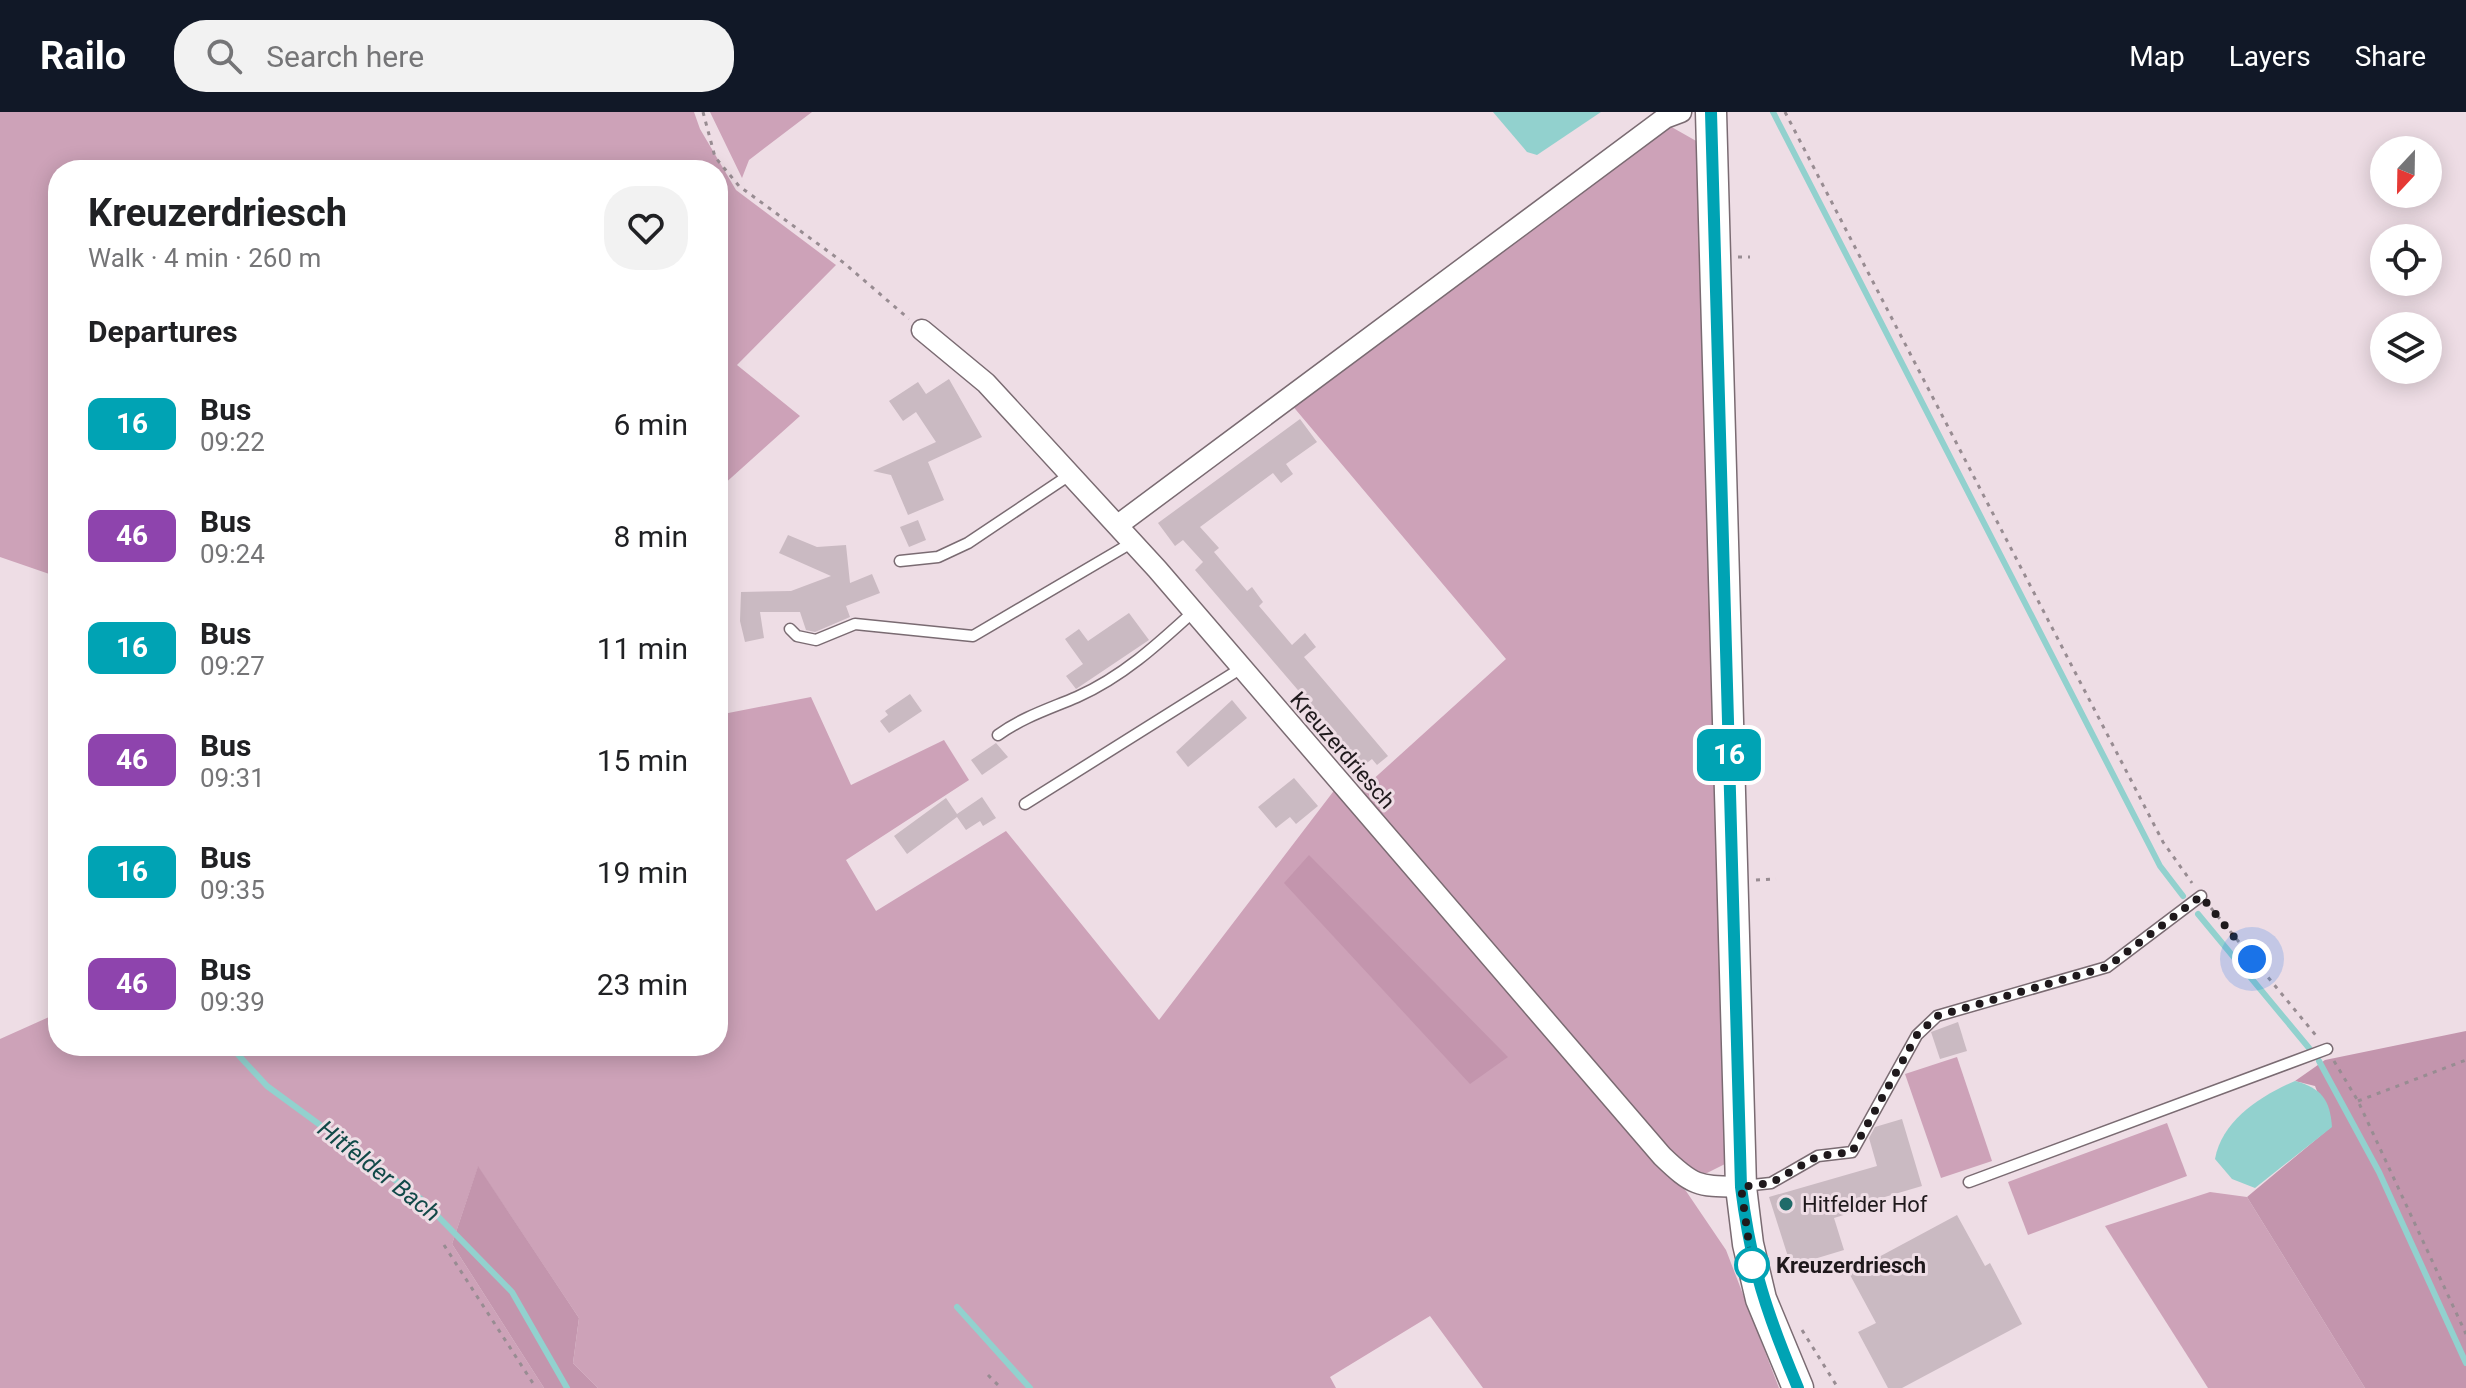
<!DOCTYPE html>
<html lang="en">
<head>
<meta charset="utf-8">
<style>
  :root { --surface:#fff; --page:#f2f2f2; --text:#202124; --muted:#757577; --accent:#111827 }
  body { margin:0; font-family:Roboto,sans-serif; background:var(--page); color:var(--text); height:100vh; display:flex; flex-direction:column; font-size:30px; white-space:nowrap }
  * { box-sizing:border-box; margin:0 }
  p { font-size:26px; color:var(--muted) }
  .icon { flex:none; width:44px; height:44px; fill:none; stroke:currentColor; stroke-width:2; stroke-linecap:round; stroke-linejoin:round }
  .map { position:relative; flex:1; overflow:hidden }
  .details { position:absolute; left:48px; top:48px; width:680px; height:896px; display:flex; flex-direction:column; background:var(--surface); border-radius:32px; box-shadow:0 4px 20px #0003 }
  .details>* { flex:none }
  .badge { padding:0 16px; border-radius:12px; font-size:28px; line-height:52px }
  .needle { width:52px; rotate:202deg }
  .buttons { position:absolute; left:2370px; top:24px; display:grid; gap:16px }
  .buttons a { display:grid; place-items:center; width:72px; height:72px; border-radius:50%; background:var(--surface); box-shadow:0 4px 20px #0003; font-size:40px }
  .you { position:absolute; width:40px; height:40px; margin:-20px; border:6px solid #fff; border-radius:50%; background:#1a73e8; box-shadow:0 0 0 12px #1a73e833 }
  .map>.badge { position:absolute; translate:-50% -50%; box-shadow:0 0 0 4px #fff }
  h2 { padding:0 40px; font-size:30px; line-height:72px }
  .round { display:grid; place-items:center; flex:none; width:84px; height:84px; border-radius:32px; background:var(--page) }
  .summary { display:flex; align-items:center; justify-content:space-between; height:136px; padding:0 40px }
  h1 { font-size:38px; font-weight:700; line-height:60px }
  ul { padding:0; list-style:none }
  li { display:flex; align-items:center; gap:24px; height:112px; padding:0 40px }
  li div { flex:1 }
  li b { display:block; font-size:30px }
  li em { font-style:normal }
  li .badge { min-width:88px; font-weight:700; text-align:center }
  header { display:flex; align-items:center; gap:48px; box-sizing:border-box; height:112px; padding:0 40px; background:var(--accent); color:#fff }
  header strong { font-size:38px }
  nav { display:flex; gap:44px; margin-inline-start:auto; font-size:28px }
  .search { width:560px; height:72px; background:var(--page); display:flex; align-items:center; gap:20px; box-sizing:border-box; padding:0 28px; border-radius:32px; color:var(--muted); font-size:30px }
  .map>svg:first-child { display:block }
</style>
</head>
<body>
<header>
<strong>Railo</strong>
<div class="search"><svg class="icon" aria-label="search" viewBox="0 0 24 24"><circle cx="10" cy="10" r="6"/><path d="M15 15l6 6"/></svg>Search here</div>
<nav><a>Map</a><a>Layers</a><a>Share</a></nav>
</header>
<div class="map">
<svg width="2466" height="1276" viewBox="0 0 2466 1276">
  <rect width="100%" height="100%" fill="#eedde5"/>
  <g fill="#cda2b8">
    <path d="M 0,0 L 694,0 L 700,17 L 736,78 L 836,153 L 737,253 L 800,304 L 722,374 L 718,372 L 718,58 L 58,58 L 58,465 L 0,445 Z"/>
    <path d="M 710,0 L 812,0 L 749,48 L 742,66 Z"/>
    <path d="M 1668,13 L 1698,30 L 1726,1016 L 1725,1052 L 1701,1064 L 1684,1054 L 1358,681 L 1506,547 L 1291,292 Z"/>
    <path d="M 811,585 L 851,673 L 944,628 L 969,668 L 846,748 L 876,799 L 1006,719 L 1159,908 L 1336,676 L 1686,1079 L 1726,1138 L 1779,1276 L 1483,1276 L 1430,1204 L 1330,1265 L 1336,1276 L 598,1276 L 573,1251 L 579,1206 L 478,1055 L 452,1132 L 544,1276 L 0,1276 L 0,927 L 58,901 L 58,934 L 718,934 L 718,603 Z"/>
    <path d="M 1957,945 L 1992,1049 L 1941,1066 L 1905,962 Z"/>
    <path d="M 2167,1011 L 2187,1064 L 2028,1123 L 2008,1070 Z"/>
    <path d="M 2210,1080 L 2247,1085 L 2365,1276 L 2208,1276 L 2105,1114 Z"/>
  </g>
  <g fill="#c395ad">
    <path d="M 1309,743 L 1508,945 L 1470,972 L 1284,771 Z"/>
    <path d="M 2466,919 L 2466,1276 L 2365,1276 L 2247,1085 L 2331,1015 L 2315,974 L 2295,969 L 2325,948 Z"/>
    <path d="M 478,1054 L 579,1206 L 573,1251 L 598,1276 L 544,1276 L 452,1132 Z"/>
  </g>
  <g fill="#92d1ce">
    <path d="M 1493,0 L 1601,0 L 1537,43 L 1527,40 Z"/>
    <path d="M 2295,969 C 2321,976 2330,987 2332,1015 L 2255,1076 L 2232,1067 L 2215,1047 C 2222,1009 2260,984 2295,969 Z"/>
  </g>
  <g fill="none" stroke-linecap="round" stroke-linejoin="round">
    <g stroke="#92d1ce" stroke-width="6">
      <path d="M 1773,0 L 2160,754 L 2183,784"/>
      <path d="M 2198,802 L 2309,936"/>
      <path d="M 230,934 L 267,974 L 421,1087 L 512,1180 L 567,1276"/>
      <path d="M 2319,949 L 2379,1060 L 2466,1251"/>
      <path d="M 957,1195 L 1030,1276"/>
    </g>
  </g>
  <g fill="#cabac2">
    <path d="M 949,267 L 982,325 L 928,350 L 944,388 L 908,403 L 891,363 L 873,359 L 936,330 L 916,300 L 903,309 L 889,289 L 918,270 L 926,282 Z"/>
    <path d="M 1300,307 L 1317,330 L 1286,352 L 1293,362 L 1281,371 L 1273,361 L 1200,415 L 1219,436 L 1214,440 L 1247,479 L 1252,475 L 1263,490 L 1259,494 L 1292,533 L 1305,521 L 1316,535 L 1304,545 L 1388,644 L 1377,653 L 1372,647 L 1363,654 L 1195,458 L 1203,450 L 1183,428 L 1175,434 L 1158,411 Z"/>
    <path d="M 918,408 L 926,428 L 909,435 L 900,415 Z"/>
    <path d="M 788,423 L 817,435 L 846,433 L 850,471 L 872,462 L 880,481 L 846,494 L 850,505 L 815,520 L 806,518 L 800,500 L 760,500 L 764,526 L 745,530 L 740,509 L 741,480 L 791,479 L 831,464 L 779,441 Z"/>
    <path d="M 1129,501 L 1149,528 L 1076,577 L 1066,564 L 1083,552 L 1065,527 L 1079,517 L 1088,529 Z"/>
    <path d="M 910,582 L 922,599 L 889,621 L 880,609 L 888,603 L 885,599 Z"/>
    <path d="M 1232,588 L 1247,606 L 1188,655 L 1176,640 Z"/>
    <path d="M 996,631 L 1008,645 L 982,663 L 971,648 Z"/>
    <path d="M 1294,666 L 1318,694 L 1296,712 L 1290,705 L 1276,716 L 1258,695 Z"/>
    <path d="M 982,685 L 996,706 L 983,714 L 980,709 L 966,718 L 957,705 L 907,742 L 894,724 L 946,686 L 957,702 Z"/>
    <path d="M 1958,910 L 1967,939 L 1940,947 L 1931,920 Z"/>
    <path d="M 1902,1007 L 1922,1074 L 1861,1092 L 1863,1097 L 1834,1106 L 1844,1138 L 1791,1154 L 1769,1085 L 1877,1054 L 1869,1026 L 1875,1015 Z"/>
    <path d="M 1957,1103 L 1985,1154 L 1990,1151 L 2022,1212 L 1902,1276 L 1888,1276 L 1858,1220 L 1876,1211 L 1849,1161 Z"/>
  </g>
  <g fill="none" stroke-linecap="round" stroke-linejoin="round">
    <defs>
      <g id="service">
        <path d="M 900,449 L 938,445 L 968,431 L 1071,362"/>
        <path d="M 790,517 L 797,524 L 816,528 L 855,512 L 973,524 L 1133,430"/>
        <path d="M 998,623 C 1023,605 1049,597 1077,585 C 1122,565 1157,533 1193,500"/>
        <path d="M 1025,692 L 1240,557"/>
        <path d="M 1969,1070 L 2327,937"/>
        <path d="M 1743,1074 L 1771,1071 L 1818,1044 L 1852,1040 L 1917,923 L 1937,904 L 2107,855 L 2201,784"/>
      </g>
      <g id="minor">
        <path d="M 922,218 L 986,271 L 1157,457 L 1662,1044 C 1694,1075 1698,1074 1741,1075"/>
        <path d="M 1118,413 L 1665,6 L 1681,0"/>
      </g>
      <path id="secondary" d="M 1711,0 L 1741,1075 L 1748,1132 L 1761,1187 L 1798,1276"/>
    </defs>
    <use href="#service" stroke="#7a6b72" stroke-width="13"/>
    <use href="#minor" stroke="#7a6b72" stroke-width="23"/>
    <use href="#secondary" stroke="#7a6b72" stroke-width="33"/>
    <g stroke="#988c92" stroke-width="3" stroke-dasharray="4 6" stroke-linecap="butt">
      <path d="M 703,0 L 715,45 L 739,74 L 844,151 L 909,207"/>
      <path d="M 1785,0 L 2163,730 L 2192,771"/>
      <path d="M 1738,145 L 1750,145"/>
      <path d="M 1756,768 L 1776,767"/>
      <path d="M 2211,796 L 2318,926"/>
      <path d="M 2334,949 L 2358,989 L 2466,1222"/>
      <path d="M 2358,989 L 2466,948"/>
      <path d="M 444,1133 L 536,1276"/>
      <path d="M 1802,1218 L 1838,1276"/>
      <path d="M 988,1263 L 1001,1276"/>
    </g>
    <use href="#service" stroke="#fff" stroke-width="10"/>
    <use href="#minor" stroke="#fff" stroke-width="20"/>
    <use href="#secondary" stroke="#fff" stroke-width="30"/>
  </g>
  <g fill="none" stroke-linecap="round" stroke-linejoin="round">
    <defs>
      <path id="line" d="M 1711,0 L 1741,1075 C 1751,1155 1767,1202 1798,1276"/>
    </defs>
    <use href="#line" stroke="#fff" stroke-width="18"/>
    <use href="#line" stroke="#00a3b4" stroke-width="12"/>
    <path stroke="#1f191c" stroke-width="8" stroke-dasharray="0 14.4" d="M 1752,1153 L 1741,1075 L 1771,1071 L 1818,1044 L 1852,1040 L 1917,923 L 1937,904 L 2107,855 L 2201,784 L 2252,847"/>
  </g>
  <circle fill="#1f6b69" stroke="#eedde5" stroke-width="3" cx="1786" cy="1092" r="8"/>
  <circle fill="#fff" stroke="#00a3b4" stroke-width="4" cx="1752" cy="1153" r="16"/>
  <g text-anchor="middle" stroke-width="6" stroke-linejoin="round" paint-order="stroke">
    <g font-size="22" fill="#1f191c" stroke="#eedde5">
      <text transform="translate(1343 638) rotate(49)" y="8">Kreuzerdriesch</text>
    </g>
    <g font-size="22" fill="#1f191c" stroke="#eedde5" text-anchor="start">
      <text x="1802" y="1100">Hitfelder Hof</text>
    </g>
    <g font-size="22" font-weight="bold" fill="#1f191c" stroke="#eedde5" text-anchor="start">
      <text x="1776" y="1161">Kreuzerdriesch</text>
    </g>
    <g font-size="24" font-style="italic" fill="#114948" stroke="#eedde5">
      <text transform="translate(379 1059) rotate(38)" y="8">Hitfelder Bach</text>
    </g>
  </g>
</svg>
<div class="buttons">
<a><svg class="needle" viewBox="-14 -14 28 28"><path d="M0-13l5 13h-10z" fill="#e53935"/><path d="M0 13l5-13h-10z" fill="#757577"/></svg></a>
<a><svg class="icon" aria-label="locate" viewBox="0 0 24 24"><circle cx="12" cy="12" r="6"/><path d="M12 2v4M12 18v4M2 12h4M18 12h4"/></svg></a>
<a><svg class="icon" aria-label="layers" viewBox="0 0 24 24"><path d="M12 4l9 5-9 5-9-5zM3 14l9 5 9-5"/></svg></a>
</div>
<div class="you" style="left:2252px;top:847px"></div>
<b class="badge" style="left:1729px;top:643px;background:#00a3b4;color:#fff">16</b>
<section class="details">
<div class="summary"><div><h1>Kreuzerdriesch</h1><p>Walk · 4 min · 260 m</p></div><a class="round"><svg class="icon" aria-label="heart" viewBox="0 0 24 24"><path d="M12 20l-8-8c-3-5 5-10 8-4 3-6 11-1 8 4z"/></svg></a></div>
<h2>Departures</h2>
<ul>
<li><span class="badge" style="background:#00a3b4;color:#fff">16</span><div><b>Bus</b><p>09:22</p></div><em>6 min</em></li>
<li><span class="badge" style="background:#8e44ad;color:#fff">46</span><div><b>Bus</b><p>09:24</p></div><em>8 min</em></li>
<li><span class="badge" style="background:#00a3b4;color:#fff">16</span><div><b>Bus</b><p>09:27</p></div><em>11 min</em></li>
<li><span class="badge" style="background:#8e44ad;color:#fff">46</span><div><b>Bus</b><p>09:31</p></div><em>15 min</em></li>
<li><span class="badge" style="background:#00a3b4;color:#fff">16</span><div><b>Bus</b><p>09:35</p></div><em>19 min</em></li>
<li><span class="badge" style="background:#8e44ad;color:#fff">46</span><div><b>Bus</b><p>09:39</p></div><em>23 min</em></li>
</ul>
</section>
</div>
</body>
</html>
